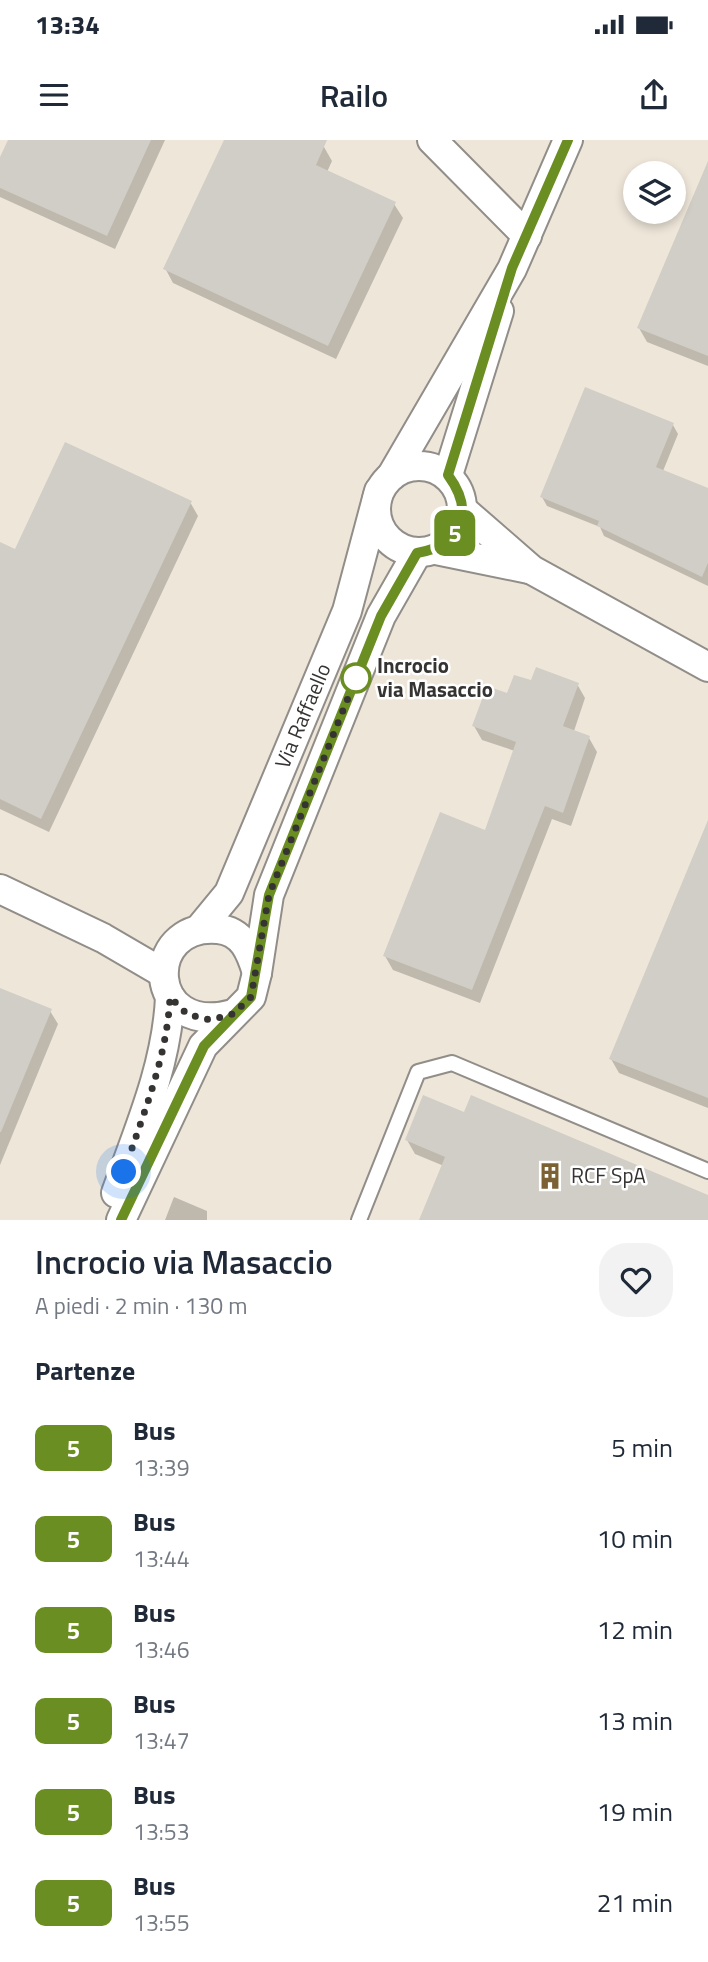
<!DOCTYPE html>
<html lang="it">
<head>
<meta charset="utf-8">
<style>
  :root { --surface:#fff; --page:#f2f2f3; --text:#1f2937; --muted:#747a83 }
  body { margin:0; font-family:"Titillium Web",sans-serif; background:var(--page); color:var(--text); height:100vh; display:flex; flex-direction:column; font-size:26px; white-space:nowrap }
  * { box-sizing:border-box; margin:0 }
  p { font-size:23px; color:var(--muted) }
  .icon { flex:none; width:38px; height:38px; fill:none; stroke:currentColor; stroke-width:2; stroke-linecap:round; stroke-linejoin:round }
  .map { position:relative; height:1080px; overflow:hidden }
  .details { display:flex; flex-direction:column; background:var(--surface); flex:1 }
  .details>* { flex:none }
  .badge { padding:0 14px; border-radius:10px; font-size:24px; line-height:46px }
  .controls { position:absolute; left:623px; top:21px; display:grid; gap:14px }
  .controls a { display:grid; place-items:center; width:63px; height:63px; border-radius:50%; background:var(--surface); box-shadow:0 4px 10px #0003; font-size:35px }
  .you { position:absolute; width:35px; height:35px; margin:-18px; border:5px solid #fff; border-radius:50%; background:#1a73e8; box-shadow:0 0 0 10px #1a73e833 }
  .map>.badge { position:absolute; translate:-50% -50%; box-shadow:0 0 0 4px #fff }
  h2 { padding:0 35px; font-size:26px; line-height:63px }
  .round { display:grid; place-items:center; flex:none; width:74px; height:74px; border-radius:28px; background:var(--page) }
  .headline { display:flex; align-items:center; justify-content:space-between; height:119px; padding:0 35px }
  h1 { font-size:33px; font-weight:600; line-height:52px }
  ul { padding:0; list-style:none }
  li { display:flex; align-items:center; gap:21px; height:91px; padding:0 35px }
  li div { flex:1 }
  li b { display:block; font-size:26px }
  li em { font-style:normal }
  li .badge { min-width:77px; font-weight:700; text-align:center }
  .status { display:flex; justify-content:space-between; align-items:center; height:49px; padding:0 35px; background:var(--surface); direction:ltr }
  .status svg { height:19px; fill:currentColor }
  header { display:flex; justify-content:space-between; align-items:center; height:91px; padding:0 35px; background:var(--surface); font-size:32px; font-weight:600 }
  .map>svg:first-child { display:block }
</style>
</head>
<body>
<div class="status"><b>13:34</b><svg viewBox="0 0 49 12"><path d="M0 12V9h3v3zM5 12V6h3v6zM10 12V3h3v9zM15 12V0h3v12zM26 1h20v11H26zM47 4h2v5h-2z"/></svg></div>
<header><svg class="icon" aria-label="menu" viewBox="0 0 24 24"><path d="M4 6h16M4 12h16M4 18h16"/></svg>Railo<svg class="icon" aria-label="share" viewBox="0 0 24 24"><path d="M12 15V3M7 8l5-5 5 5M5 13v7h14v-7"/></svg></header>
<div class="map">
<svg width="708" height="1080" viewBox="0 0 708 1080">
  <rect width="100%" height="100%" fill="#f4f0ea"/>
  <path fill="#eee6d9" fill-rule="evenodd" d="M 0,0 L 708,0 L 708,1080 L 0,1080 ZM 635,33 L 674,33 L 674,72 L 635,72 Z"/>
  <g fill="#0003">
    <path d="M 10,0 L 165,0 L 115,109 L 0,57 L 0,22 Z"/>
    <path d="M 226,0 L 310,0 L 324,7 L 332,21 L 327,32 L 394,64 L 403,78 L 336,219 L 173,143 L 165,128 Z"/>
    <path d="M 708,25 L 708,226 L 647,202 L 639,188 Z"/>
    <path d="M 673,285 L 678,294 L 663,331 L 708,350 L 708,446 L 604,396 L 600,387 L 547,366 L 542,357 Z"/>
    <path d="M 190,362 L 198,376 L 49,692 L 0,669 L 0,404 L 16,411 Z"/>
    <path d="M 532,542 L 577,544 L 585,558 L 574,591 L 589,598 L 597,612 L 571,686 L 552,679 L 480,863 L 393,830 L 385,816 L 486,692 L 515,611 L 482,600 L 474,586 L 509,555 Z"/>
    <path d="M 708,713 L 708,968 L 619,933 L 611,919 Z"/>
    <path d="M 0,850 L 50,871 L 58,884 L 0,1025 Z"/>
    <path d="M 465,974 L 708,1057 L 708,1080 L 421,1080 L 444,1026 L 415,1014 L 407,1000 Z"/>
    <path d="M 174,1057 L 207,1071 L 207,1080 L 165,1080 Z"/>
  </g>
  <g fill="#d1cdc7">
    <path d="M 8,0 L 151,0 L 107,96 L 0,48 L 0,17 Z"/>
    <path d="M 224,0 L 327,0 L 316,25 L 396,62 L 328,206 L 163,129 Z"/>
    <path d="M 708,21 L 708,216 L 637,188 Z"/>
    <path d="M 585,247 L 674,283 L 656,327 L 708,348 L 708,423 L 702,437 L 597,386 L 599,381 L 540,357 Z"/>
    <path d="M 65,302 L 192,361 L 41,679 L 0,659 L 0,402 L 15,409 Z"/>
    <path d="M 536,527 L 579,543 L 563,586 L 590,596 L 563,673 L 545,666 L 472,850 L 383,816 L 440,672 L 485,690 L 516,602 L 472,586 L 487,546 L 507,553 L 514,535 L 531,540 Z"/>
    <path d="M 708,680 L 708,958 L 609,919 Z"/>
    <path d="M 0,848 L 52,869 L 1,992 L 0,992 Z"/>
    <path d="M 423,955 L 464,972 L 471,955 L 708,1055 L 708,1080 L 419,1080 L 445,1017 L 405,1000 Z"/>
  </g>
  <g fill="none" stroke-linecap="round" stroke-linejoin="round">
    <defs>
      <path id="lane" d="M 359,1080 L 418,932 L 452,923 L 708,1031"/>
      <g id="street">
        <path d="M 432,0 L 527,96"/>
        <circle cx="419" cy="369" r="43"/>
        <path d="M 392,335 L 512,129 L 568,0"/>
        <path d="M 448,335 L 499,171"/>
        <path d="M 463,370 L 532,430 L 708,527"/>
        <path d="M 436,410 L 529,429"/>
        <path d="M 0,749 L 103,798 L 163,833"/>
        <path id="s1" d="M 201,787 L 229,753 L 347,471 L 379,351"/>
        <path d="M 233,874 C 145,898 142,782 218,789 C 243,791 251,813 257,833"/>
        <path d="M 116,1053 C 139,989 167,925 170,857"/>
        <path d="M 121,1080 L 203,906 L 251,857 L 257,833 L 269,755 L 381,476 L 417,413"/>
      </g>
    </defs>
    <use href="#lane" stroke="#918d88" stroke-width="18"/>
    <use href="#street" stroke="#918d88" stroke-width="32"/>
    <use href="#lane" stroke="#fff" stroke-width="14"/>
    <use href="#street" stroke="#fff" stroke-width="28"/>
  </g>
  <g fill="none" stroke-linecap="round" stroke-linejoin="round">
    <defs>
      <path id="line" d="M 121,1080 L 204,906 L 251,857 L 269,755 L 381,476 L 417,413 C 463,405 475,372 448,335 L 512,128 L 568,0"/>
    </defs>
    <use href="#line" stroke="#fff" stroke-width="16"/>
    <use href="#line" stroke="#6b8e23" stroke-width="10"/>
    <path stroke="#363432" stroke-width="7" stroke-dasharray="0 12.6" d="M 124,1032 C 143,974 167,918 170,857 L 187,874 L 210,880 L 233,874 L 251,857 L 269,755 L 356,538"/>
  </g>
  <defs>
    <symbol id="building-bare" viewBox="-9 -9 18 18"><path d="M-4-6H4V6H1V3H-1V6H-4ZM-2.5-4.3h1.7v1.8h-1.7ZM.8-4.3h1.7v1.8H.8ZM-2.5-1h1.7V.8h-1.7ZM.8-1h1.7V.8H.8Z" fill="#7c6133" stroke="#fff" stroke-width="2.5" paint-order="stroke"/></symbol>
  </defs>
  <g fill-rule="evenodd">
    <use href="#building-bare" x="531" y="1017" width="38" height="38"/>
  </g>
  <circle fill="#fff" stroke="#6b8e23" stroke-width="3.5" cx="356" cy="538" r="14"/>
  <g text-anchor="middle" stroke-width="5" stroke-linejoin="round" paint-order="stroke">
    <g font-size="21" font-weight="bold" fill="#363432" stroke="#fff" text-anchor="start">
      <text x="377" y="533">Incrocio<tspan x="377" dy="24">via Masaccio</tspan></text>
    </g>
    <g font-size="21" fill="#363432" stroke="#fff">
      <text dy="7" stroke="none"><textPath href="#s1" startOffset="236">Via Raffaello</textPath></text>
    </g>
    <g font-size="21" fill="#363432" stroke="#fff" text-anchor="start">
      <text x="571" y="1043">RCF SpA</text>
    </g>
  </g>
</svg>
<div class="controls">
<a><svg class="icon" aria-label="layers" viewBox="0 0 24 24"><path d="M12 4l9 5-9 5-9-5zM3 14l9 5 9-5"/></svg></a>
</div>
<div class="you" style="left:124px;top:1032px"></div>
<b class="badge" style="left:455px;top:393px;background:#6b8e23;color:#fff">5</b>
</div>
<section class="details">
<div class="headline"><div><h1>Incrocio via Masaccio</h1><p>A piedi · 2 min · 130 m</p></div><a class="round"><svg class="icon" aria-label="heart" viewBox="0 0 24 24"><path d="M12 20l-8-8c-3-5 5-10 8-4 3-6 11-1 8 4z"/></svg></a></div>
<h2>Partenze</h2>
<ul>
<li><span class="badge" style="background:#6b8e23;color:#fff">5</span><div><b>Bus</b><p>13:39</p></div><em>5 min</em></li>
<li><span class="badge" style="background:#6b8e23;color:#fff">5</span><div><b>Bus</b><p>13:44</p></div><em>10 min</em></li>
<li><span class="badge" style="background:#6b8e23;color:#fff">5</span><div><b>Bus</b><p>13:46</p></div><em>12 min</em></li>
<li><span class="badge" style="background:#6b8e23;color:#fff">5</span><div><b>Bus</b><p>13:47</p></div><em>13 min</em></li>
<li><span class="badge" style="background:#6b8e23;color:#fff">5</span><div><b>Bus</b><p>13:53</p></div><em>19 min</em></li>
<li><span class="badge" style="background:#6b8e23;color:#fff">5</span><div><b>Bus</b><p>13:55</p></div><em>21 min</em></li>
</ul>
</section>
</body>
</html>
